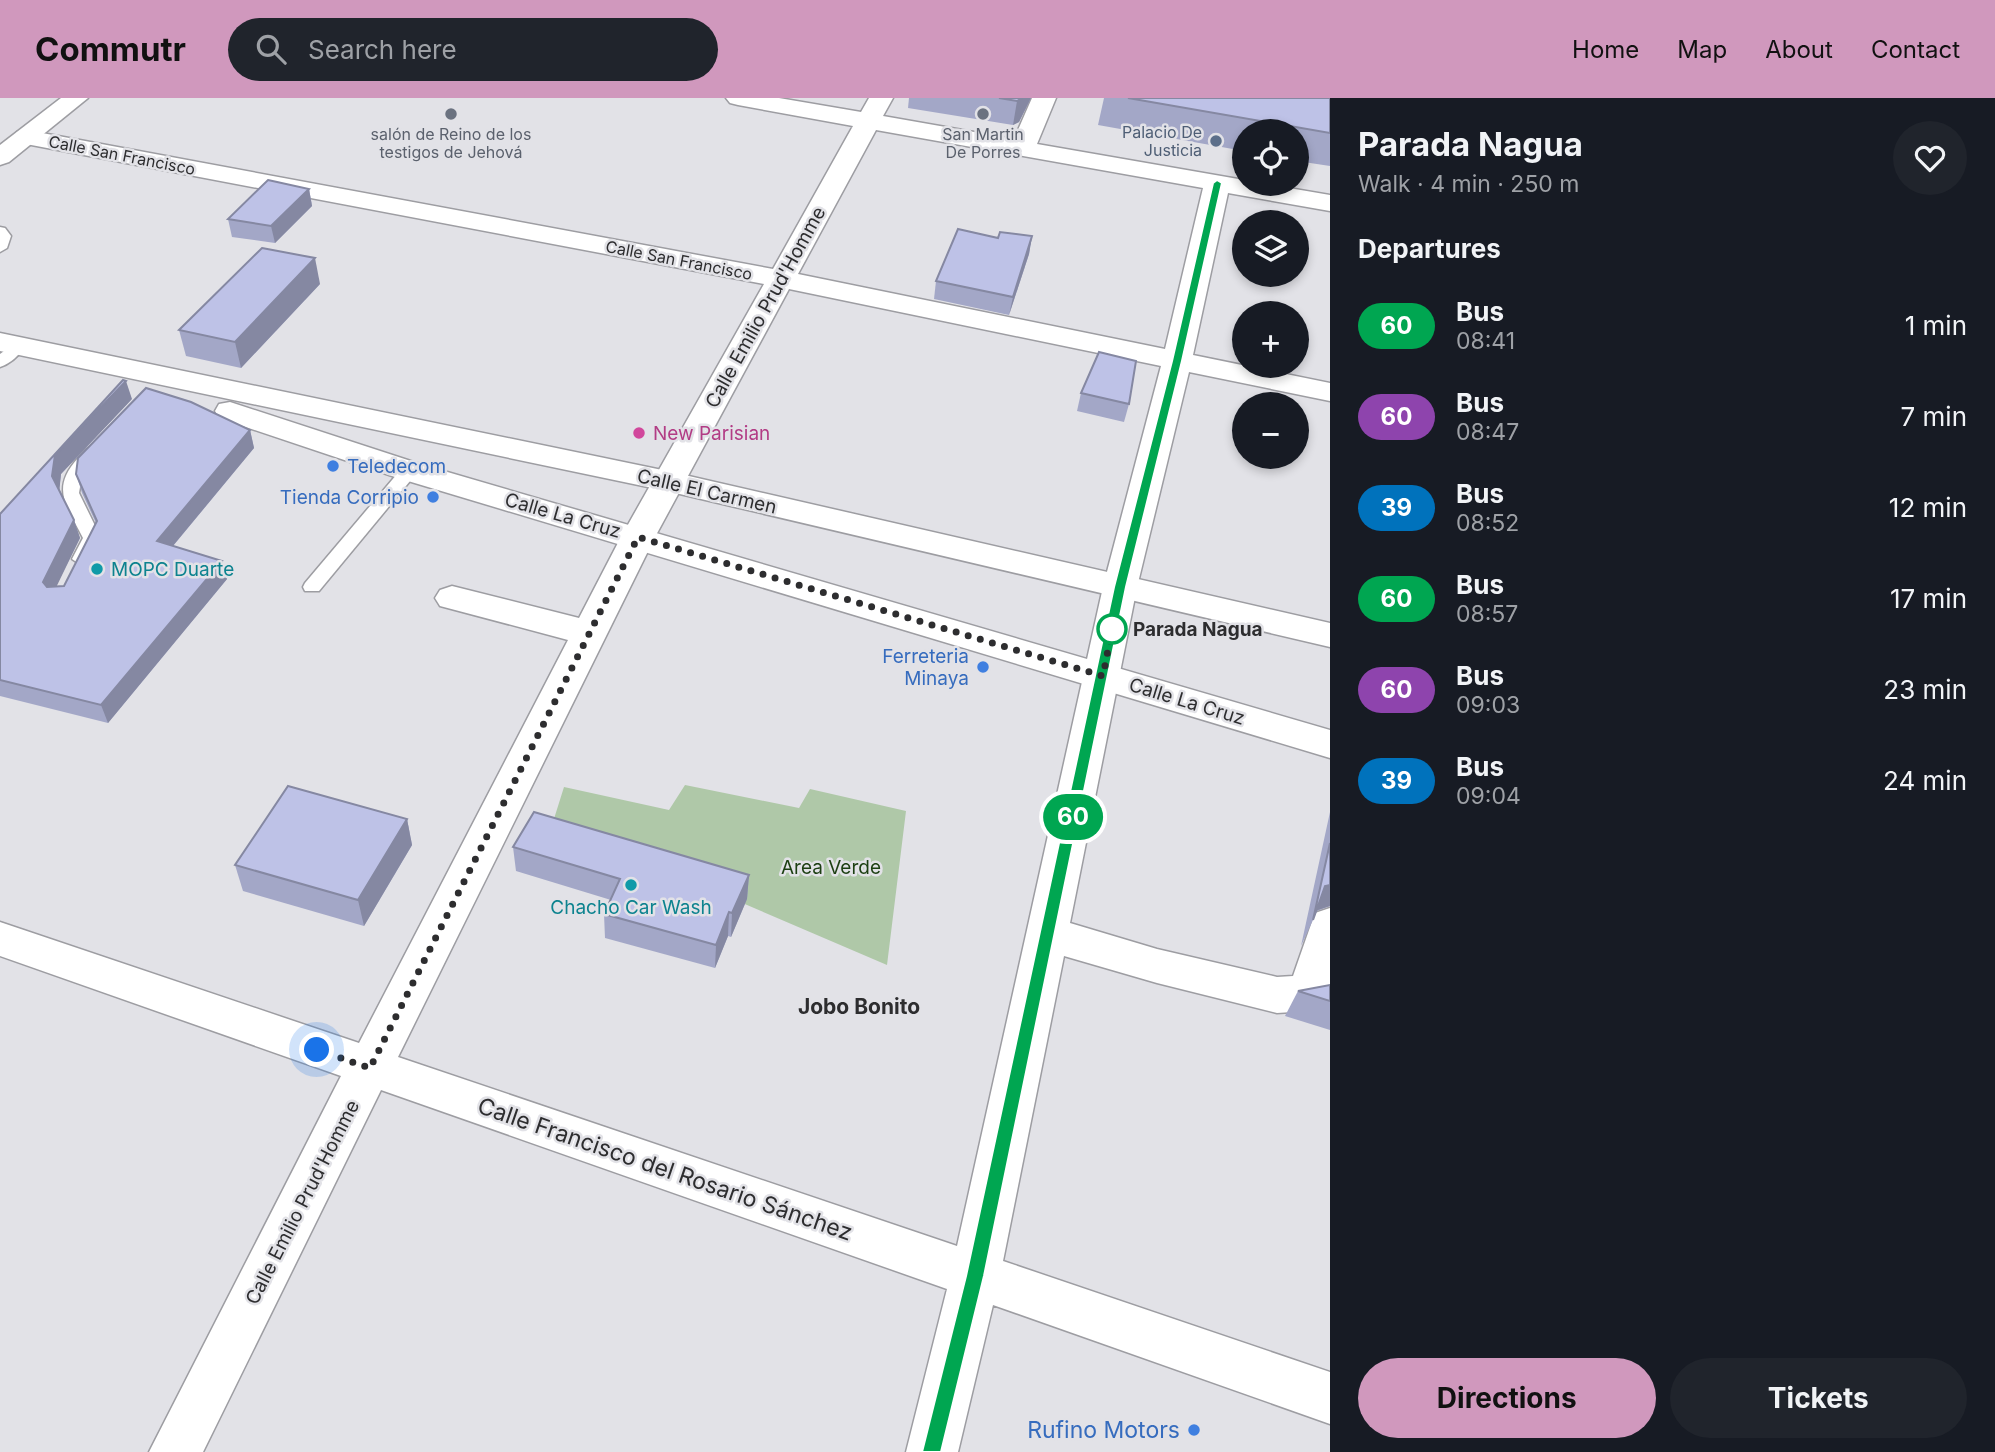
<!DOCTYPE html>
<html lang="en">
<head>
<meta charset="utf-8">
<style>
  :root { --surface:#171b24; --page:#20242c; --text:#f1f3f6; --muted:#9ea1a6; --accent:#d098bd }
  body { margin:0; font-family:Inter,sans-serif; background:var(--page); color:var(--text); height:100vh; display:flex; flex-direction:column; font-size:26px; white-space:nowrap }
  * { box-sizing:border-box; margin:0 }
  p { font-size:23px; color:var(--muted) }
  .icon { flex:none; width:38px; height:38px; fill:none; stroke:currentColor; stroke-width:2; stroke-linecap:round; stroke-linejoin:round }
  .map { position:relative; flex:1; overflow:hidden }
  .details { display:flex; flex-direction:column; background:var(--surface); width:665px }
  .details>* { flex:none }
  .badge { padding:0 14px; border-radius:23px; font-size:24px; line-height:46px }
  .fabs { position:absolute; left:1232px; top:21px; display:grid; gap:14px }
  .fabs a { display:grid; place-items:center; width:77px; height:77px; border-radius:50%; background:var(--surface); box-shadow:0 4px 10px #0003; font-size:35px }
  .you { position:absolute; width:35px; height:35px; margin:-18px; border:5px solid #fff; border-radius:50%; background:#1a73e8; box-shadow:0 0 0 10px #1a73e833 }
  .map>.badge { position:absolute; translate:-50% -50%; box-shadow:0 0 0 4px #fff }
  h2 { padding:0 28px; font-size:26px; line-height:63px }
  .round { display:grid; place-items:center; flex:none; width:74px; height:74px; border-radius:37px; background:var(--page) }
  .headline { display:flex; align-items:center; justify-content:space-between; height:119px; padding:0 28px }
  h1 { font-size:33px; font-weight:700; line-height:52px }
  .button { display:flex; gap:14px; margin-top:auto; padding:14px 28px }
  .button a { flex:1; height:80px; border-radius:42px; background:var(--accent); color:#111; font-size:28px; font-weight:700; line-height:80px; text-align:center }
  .button a+a { background:var(--page); color:var(--text) }
  ul { padding:0; list-style:none }
  li { display:flex; align-items:center; gap:21px; height:91px; padding:0 28px }
  li div { flex:1 }
  li b { display:block; font-size:26px }
  li em { font-style:normal }
  li .badge { min-width:77px; font-weight:700; text-align:center }
  header { display:flex; align-items:center; gap:42px; box-sizing:border-box; height:98px; padding:0 35px; background:var(--accent); color:#111 }
  header strong { font-size:33px }
  nav { display:flex; gap:38px; margin-inline-start:auto; font-size:24px }
  .search { width:490px; height:63px; background:var(--page); display:flex; align-items:center; gap:18px; box-sizing:border-box; padding:0 24px; border-radius:38px; color:var(--muted); font-size:26px }
  main { display:flex; flex:1; min-height:0 }
  .map>svg:first-child { display:block }
</style>
</head>
<body>
<header>
<strong>Commutr</strong>
<div class="search"><svg class="icon" aria-label="search" viewBox="0 0 24 24"><circle cx="10" cy="10" r="6"/><path d="M15 15l6 6"/></svg>Search here</div>
<nav><a>Home</a><a>Map</a><a>About</a><a>Contact</a></nav>
</header>
<main>
<div class="map">
<svg width="1330" height="1354" viewBox="0 0 1330 1354">
  <rect width="100%" height="100%" fill="#e2e2e7"/>
  <path fill="#afc8a8" d="M 685,687 L 799,710 L 810,691 L 906,713 L 887,867 L 553,724 L 564,689 L 669,712 Z"/>
  <g fill="none" stroke-linecap="round" stroke-linejoin="round">
    <defs>
      <g id="lane">
        <path d="M 0,129 L 5,130 L 11,138 L 7,150 L 0,154 Z"/>
        <path d="M 18,243 L 26,248 C 20,256 10,266 0,269 L 0,256 Z"/>
        <path d="M 95,347 L 104,352 L 82,377 L 79,395 L 101,440 L 88,465 L 81,467 L 72,461 L 83,440 C 67,408 50,391 78,360 C 83,354 87,349 95,347 Z"/>
        <path d="M 409,368 L 418,373 L 415,377 L 319,493 L 305,493 L 303,489 L 305,485 L 403,369 Z"/>
      </g>
      <path id="street" d="M 726,0 L 779,0 L 861,14 L 869,0 L 893,0 L 883,18 L 1014,41 L 1032,0 L 1056,0 L 1037,46 L 1244,82 L 1244,86 L 1266,86 L 1330,97 L 1330,113 L 1228,95 L 1193,257 L 1330,285 L 1330,303 L 1189,274 L 1137,489 L 1070,825 L 1157,851 L 1277,879 L 1293,878 L 1315,815 L 1330,810 L 1330,894 L 1323,908 L 1308,913 L 1277,915 L 1157,885 L 1064,858 L 1003,1163 L 1330,1274 L 1330,1326 L 993,1207 L 958,1354 L 906,1354 L 947,1191 L 381,992 L 203,1354 L 149,1354 L 341,978 L 0,858 L 0,824 L 359,945 L 568,542 L 440,508 L 435,500 L 440,492 L 452,488 L 579,520 L 621,439 L 764,186 L 26,46 L 17,44 L 14,39 L 17,34 L 26,32 L 773,171 L 853,28 L 738,7 L 730,5 ZM 876,32 L 1203,90 L 1165,251 L 798,176 ZM 789,191 L 1161,268 L 1103,489 L 957,1148 L 398,959 L 655,439 Z"/>
      <g id="primary">
        <path d="M 61,0 L 88,0 L 9,64 L 0,67 L 0,47 Z"/>
        <path d="M 0,235 L 667,373 L 1330,525 L 1330,549 L 667,393 L 0,253 Z"/>
        <path d="M 230,304 L 420,366 L 1330,632 L 1330,660 L 398,380 L 219,320 L 215,313 L 219,306 Z"/>
      </g>
    </defs>
    <use href="#lane" stroke="#9d9da2" stroke-width="3"/>
    <use href="#street" stroke="#9d9da2" stroke-width="3"/>
    <use href="#primary" stroke="#9d9da2" stroke-width="3"/>
    <use href="#lane" fill="#fff" fill-rule="evenodd"/>
    <use href="#street" fill="#fff" fill-rule="evenodd"/>
    <use href="#primary" fill="#fff" fill-rule="evenodd"/>
  </g>
  <g fill="#a3a7c7">
    <path d="M 909,0 L 1031,0 L 1019,24 L 1013,27 L 908,10 Z"/>
    <path d="M 1104,0 L 1330,0 L 1330,68 L 1297,63 L 1297,33 L 1244,33 L 1244,53 L 1098,27 Z"/>
    <path d="M 309,91 L 312,108 L 275,145 L 232,139 L 228,121 Z"/>
    <path d="M 1032,138 L 1029,156 L 1009,217 L 934,201 L 936,183 L 998,140 Z"/>
    <path d="M 320,186 L 241,270 L 186,258 L 179,232 Z"/>
    <path d="M 1081,295 L 1129,306 L 1124,324 L 1077,313 Z"/>
    <path d="M 132,301 L 61,376 L 59,392 L 74,422 L 80,440 L 56,488 L 64,488 L 96,425 L 82,395 L 76,376 L 250,332 L 254,350 L 173,448 L 222,463 L 227,481 L 108,625 L 0,598 L 0,416 Z"/>
    <path d="M 1330,714 L 1330,808 L 1317,813 L 1313,822 L 1301,848 Z"/>
    <path d="M 407,721 L 412,747 L 364,828 L 243,793 L 235,767 Z"/>
    <path d="M 513,749 L 749,777 L 747,801 L 731,839 L 728,838 L 715,870 L 605,840 L 604,816 L 611,802 L 516,773 Z"/>
    <path d="M 1330,887 L 1330,932 L 1285,918 L 1298,893 Z"/>
  </g>
  <g fill="#8588a2">
    <path d="M 1022,0 L 1031,0 L 1019,24 L 1013,27 L 1017,3 Z"/>
    <path d="M 309,91 L 312,108 L 275,145 L 271,128 Z"/>
    <path d="M 1032,138 L 1029,156 L 1009,217 L 1013,199 Z"/>
    <path d="M 315,160 L 320,186 L 241,270 L 235,244 Z"/>
    <path d="M 126,283 L 132,301 L 61,376 L 59,396 L 52,378 L 55,357 Z"/>
    <path d="M 250,332 L 254,350 L 162,461 L 157,443 Z"/>
    <path d="M 74,422 L 80,440 L 50,502 L 43,484 Z"/>
    <path d="M 222,463 L 227,481 L 108,625 L 101,607 Z"/>
    <path d="M 407,721 L 412,747 L 364,828 L 358,802 Z"/>
    <path d="M 749,777 L 747,801 L 731,839 L 732,815 Z"/>
    <path d="M 1330,787 L 1330,808 L 1315,813 L 1325,788 Z"/>
    <path d="M 729,814 L 728,838 L 715,870 L 716,847 Z"/>
  </g>
  <g fill="#bec2e7" stroke="#8588a2" stroke-width="2">
    <path d="M 999,0 L 1022,0 L 1017,3 Z"/>
    <path d="M 1128,0 L 1330,0 L 1330,35 Z"/>
    <path d="M 268,82 L 309,91 L 271,128 L 228,121 Z"/>
    <path d="M 958,131 L 998,140 L 1000,134 L 1032,138 L 1013,199 L 936,183 Z"/>
    <path d="M 262,150 L 315,160 L 235,244 L 179,232 Z"/>
    <path d="M 1099,254 L 1136,263 L 1129,306 L 1081,295 Z"/>
    <path d="M 123,282 L 126,283 L 55,357 L 52,378 L 74,422 L 43,484 L 47,489 L 64,488 L 97,423 L 76,376 L 78,360 L 146,290 L 191,304 L 250,332 L 157,443 L 222,463 L 101,607 L 0,582 L 0,416 Z"/>
    <path d="M 288,688 L 407,721 L 358,802 L 235,767 Z"/>
    <path d="M 534,714 L 749,777 L 732,815 L 729,814 L 716,847 L 604,816 L 620,781 L 513,749 Z"/>
    <path d="M 1330,745 L 1330,787 L 1325,788 L 1313,822 Z"/>
    <path d="M 1330,887 L 1330,903 L 1298,893 Z"/>
  </g>
  <path fill="#00a651" stroke="#fff" stroke-width="2" d="M 1217,82 L 1222,85 L 1182,263 L 1126,489 L 984,1178 L 941,1354 L 922,1354 L 966,1178 L 1114,489 L 1172,263 L 1213,85 Z"/>
  <g fill="none" stroke-linecap="round" stroke-linejoin="round">
    <path stroke="#2d2d2f" stroke-width="7" stroke-dasharray="0 12.6" d="M 317,952 L 370,970 L 638,439 L 1103,578 L 1112,531"/>
  </g>
  <g fill="#6b7280" stroke="#e2e2e7" stroke-width="2.5">
    <circle cx="451" cy="16" r="7"/>
    <circle cx="983" cy="16" r="7"/>
  </g>
  <circle fill="#5c6f8a" stroke="#e2e2e7" stroke-width="2.5" cx="1216" cy="43" r="7"/>
  <circle fill="#d1479c" stroke="#e2e2e7" stroke-width="2.5" cx="639" cy="335" r="7"/>
  <g fill="#3f7fe0" stroke="#e2e2e7" stroke-width="2.5">
    <circle cx="333" cy="368" r="7"/>
    <circle cx="433" cy="399" r="7"/>
    <circle cx="983" cy="569" r="7"/>
    <circle cx="1194" cy="1332" r="7"/>
  </g>
  <g fill="#0f9aa8" stroke="#e2e2e7" stroke-width="2.5">
    <circle cx="97" cy="471" r="7"/>
    <circle cx="631" cy="787" r="7"/>
  </g>
  <circle fill="#fff" stroke="#00a651" stroke-width="3.5" cx="1112" cy="531" r="14"/>
  <g text-anchor="middle" stroke-width="5" stroke-linejoin="round" paint-order="stroke">
    <g font-size="16" fill="#4e5e75" stroke="#e2e2e7" text-anchor="end">
      <text x="1202" y="40">Palacio De<tspan x="1202" dy="18">Justicia</tspan></text>
    </g>
    <g font-size="16" fill="#5b616d" stroke="#e2e2e7">
      <text x="451" y="42">salón de Reino de los<tspan x="451" dy="18">testigos de Jehová</tspan></text>
      <text x="983" y="42">San Martin<tspan x="983" dy="18">De Porres</tspan></text>
    </g>
    <g font-size="16" fill="#2d2d2f" stroke="#e2e2e7">
      <text transform="translate(122 57) rotate(11)" y="6">Calle San Francisco</text>
      <text transform="translate(679 162) rotate(11)" y="6">Calle San Francisco</text>
    </g>
    <g font-size="19" fill="#2d2d2f" stroke="#e2e2e7">
      <text transform="translate(765 209) rotate(-61)" y="7">Calle Emilio Prud'Homme</text>
      <text transform="translate(707 393) rotate(13)" y="7">Calle El Carmen</text>
      <text transform="translate(563 417) rotate(16)" y="7">Calle La Cruz</text>
      <text transform="translate(1187 603) rotate(17)" y="7">Calle La Cruz</text>
      <text transform="translate(302 1104) rotate(-63)" y="7">Calle Emilio Prud'Homme</text>
    </g>
    <g font-size="19" fill="#b23c85" stroke="#e2e2e7" text-anchor="start">
      <text x="653" y="342">New Parisian</text>
    </g>
    <g font-size="19" fill="#366cbe" stroke="#e2e2e7" text-anchor="end">
      <text x="347" y="375" text-anchor="start">Teledecom</text>
      <text x="419" y="406">Tienda Corripio</text>
      <text x="969" y="565">Ferreteria<tspan x="969" dy="22">Minaya</tspan></text>
    </g>
    <g font-size="19" fill="#0d838f" stroke="#e2e2e7" text-anchor="start">
      <text x="111" y="478">MOPC Duarte</text>
      <text x="631" y="816" text-anchor="middle">Chacho Car Wash</text>
    </g>
    <g font-size="19" font-weight="bold" fill="#2d2d2f" stroke="#e2e2e7" text-anchor="start">
      <text x="1133" y="538">Parada Nagua</text>
    </g>
    <g font-size="19" fill="#1c3f12" stroke="#e2e2e7">
      <text x="831" y="776">Area Verde</text>
    </g>
    <g font-size="21" font-weight="bold" fill="#2d2d2f" stroke="#e2e2e7">
      <text x="859" y="916">Jobo Bonito</text>
    </g>
    <g font-size="23" fill="#2d2d2f" stroke="#e2e2e7">
      <text transform="translate(665 1071) rotate(19)" y="8">Calle Francisco del Rosario Sánchez</text>
    </g>
    <g font-size="23" fill="#366cbe" stroke="#e2e2e7" text-anchor="end">
      <text x="1180" y="1340">Rufino Motors</text>
    </g>
  </g>
</svg>
<div class="fabs">
<a><svg class="icon" aria-label="locate" viewBox="0 0 24 24"><circle cx="12" cy="12" r="6"/><path d="M12 2v4M12 18v4M2 12h4M18 12h4"/></svg></a>
<a><svg class="icon" aria-label="layers" viewBox="0 0 24 24"><path d="M12 4l9 5-9 5-9-5zM3 14l9 5 9-5"/></svg></a>
<a>+</a>
<a>−</a>
</div>
<div class="you" style="left:317px;top:952px"></div>
<b class="badge" style="left:1073px;top:719px;background:#00a651;color:#fff">60</b>
</div>
<section class="details">
<div class="headline"><div><h1>Parada Nagua</h1><p>Walk · 4 min · 250 m</p></div><a class="round"><svg class="icon" aria-label="heart" viewBox="0 0 24 24"><path d="M12 20l-8-8c-3-5 5-10 8-4 3-6 11-1 8 4z"/></svg></a></div>
<h2>Departures</h2>
<ul>
<li><span class="badge" style="background:#00a651;color:#fff">60</span><div><b>Bus</b><p>08:41</p></div><em>1 min</em></li>
<li><span class="badge" style="background:#8e44ad;color:#fff">60</span><div><b>Bus</b><p>08:47</p></div><em>7 min</em></li>
<li><span class="badge" style="background:#0072bc;color:#fff">39</span><div><b>Bus</b><p>08:52</p></div><em>12 min</em></li>
<li><span class="badge" style="background:#00a651;color:#fff">60</span><div><b>Bus</b><p>08:57</p></div><em>17 min</em></li>
<li><span class="badge" style="background:#8e44ad;color:#fff">60</span><div><b>Bus</b><p>09:03</p></div><em>23 min</em></li>
<li><span class="badge" style="background:#0072bc;color:#fff">39</span><div><b>Bus</b><p>09:04</p></div><em>24 min</em></li>
</ul>
<div class="button"><a>Directions</a><a>Tickets</a></div>
</section>
</main>
</body>
</html>
